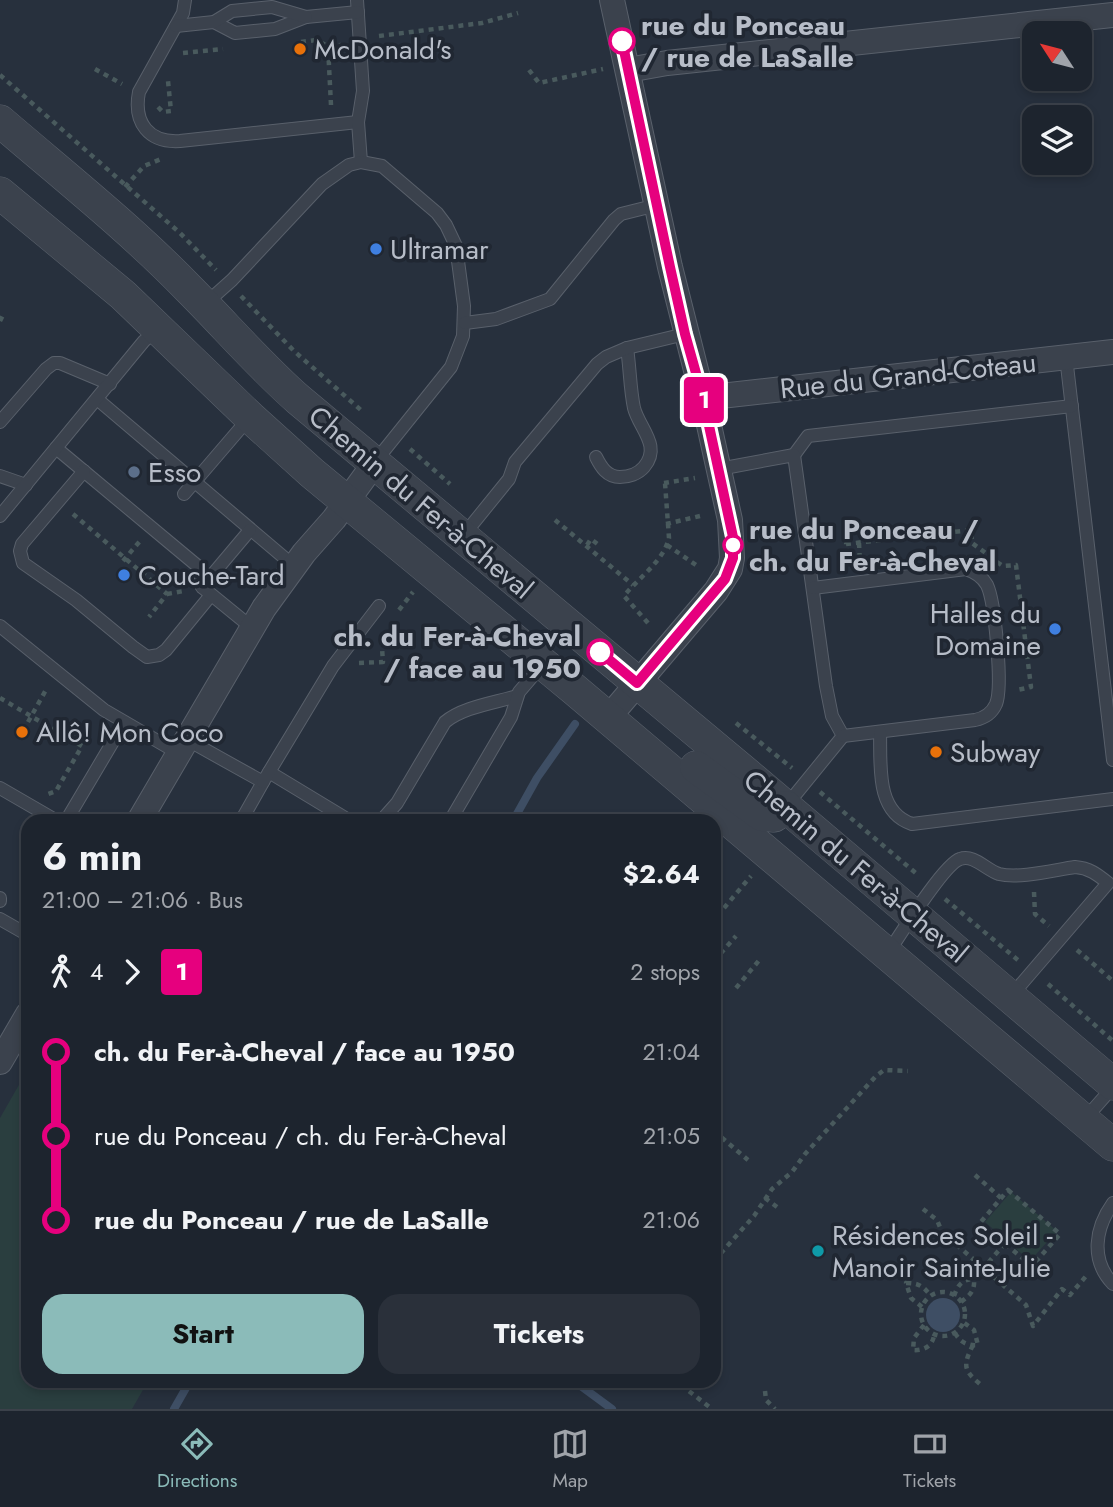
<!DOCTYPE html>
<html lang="en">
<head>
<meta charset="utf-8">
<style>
  :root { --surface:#1d242e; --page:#2a303a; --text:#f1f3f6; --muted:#a0a4aa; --line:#3b414a; --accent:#8bbbb9 }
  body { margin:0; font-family:Jost,sans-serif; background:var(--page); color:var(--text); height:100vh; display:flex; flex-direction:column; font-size:26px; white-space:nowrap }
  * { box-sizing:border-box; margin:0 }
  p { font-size:23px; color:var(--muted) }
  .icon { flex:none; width:38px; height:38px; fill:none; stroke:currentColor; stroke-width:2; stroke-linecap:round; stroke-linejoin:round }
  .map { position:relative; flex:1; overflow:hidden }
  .sheet { position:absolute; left:21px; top:814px; width:700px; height:574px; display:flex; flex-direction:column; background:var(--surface); border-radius:21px; box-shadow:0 4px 10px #0003,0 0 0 2px var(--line) }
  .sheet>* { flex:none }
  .badge { padding:0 14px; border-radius:5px; font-size:24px; line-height:46px }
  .needle { width:46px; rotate:306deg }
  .controls { position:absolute; left:1022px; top:21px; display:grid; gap:14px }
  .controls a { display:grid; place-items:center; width:70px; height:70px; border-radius:14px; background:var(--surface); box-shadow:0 4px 10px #0003,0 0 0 2px var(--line); font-size:35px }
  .map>.badge { position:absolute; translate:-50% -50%; box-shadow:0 0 0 4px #fff }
  .legs { display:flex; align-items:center; gap:10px; height:77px; padding:0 21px; font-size:23px }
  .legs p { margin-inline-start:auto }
  .summary { display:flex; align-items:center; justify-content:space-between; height:119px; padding:0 21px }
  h1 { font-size:38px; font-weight:700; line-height:52px }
  .button { display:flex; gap:14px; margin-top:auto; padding:14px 21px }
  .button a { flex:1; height:80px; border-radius:21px; background:var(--accent); color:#111; font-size:28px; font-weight:700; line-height:80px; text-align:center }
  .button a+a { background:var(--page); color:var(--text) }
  ul { padding:0 21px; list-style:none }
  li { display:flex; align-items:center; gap:24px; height:84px; font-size:26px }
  li i { display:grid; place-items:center; width:10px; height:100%; margin:0 9px; background:currentColor }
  li i::after { content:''; width:18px; height:18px; margin:-9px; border:5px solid; border-radius:50%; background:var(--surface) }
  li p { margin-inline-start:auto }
  li:first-child i { background:linear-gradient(#0000 50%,currentColor 0) }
  li:last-child i { background:linear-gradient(currentColor 50%,#0000 0) }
  .menu { display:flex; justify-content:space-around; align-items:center; height:98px; border-top:2px solid var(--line); background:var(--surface); font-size:19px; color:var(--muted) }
  .menu a { display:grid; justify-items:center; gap:4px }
  .menu .current { color:var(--accent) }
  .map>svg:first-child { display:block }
</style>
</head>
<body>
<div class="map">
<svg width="1113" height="1409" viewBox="0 0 1113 1409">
  <rect width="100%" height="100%" fill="#27303d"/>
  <g fill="#2a3e3f">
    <path d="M 28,1069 L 28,1381 L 148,1381 L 132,1409 L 0,1409 L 0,1118 Z"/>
    <path d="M 1011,1192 L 1057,1231 L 1030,1261 L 985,1222 Z"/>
  </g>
  <circle fill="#3e4e64" cx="943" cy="1315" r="17"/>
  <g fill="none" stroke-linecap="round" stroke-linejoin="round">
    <g stroke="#3e4e64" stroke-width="8">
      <path d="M 513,821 L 537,778 L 575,724"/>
      <path d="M 574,1381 L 612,1409"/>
      <path d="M 174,1409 L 190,1381"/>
    </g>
    <defs>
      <g id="service">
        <path d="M 185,0 L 183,13 L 139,92 C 133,123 149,143 180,141 L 358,122"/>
        <path d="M 357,0 L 363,91 L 358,122 L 361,162"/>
        <path d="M 214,22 L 235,33 L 275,29 L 306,17 L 358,12"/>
        <path d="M 176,26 L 214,22 L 232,11 L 272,7 L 306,17"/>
        <path d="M 204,305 L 232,280 L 322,184 L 349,165 L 361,162 L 382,166 L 437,213 L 446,225 L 456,246 L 464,306 L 463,336 L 451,367 L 374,463"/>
        <path d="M 465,323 L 496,319 L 550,299 L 614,220 L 621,214 L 657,205"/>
        <path d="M 1066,357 L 1113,760"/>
        <path d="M 97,399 L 294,566"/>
        <path d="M 0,422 L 46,369 L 54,363 L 60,363 L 110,384"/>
        <path d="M 56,448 L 200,568 L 202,587"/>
        <path d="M 794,455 L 808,436 L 1072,406"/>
        <path d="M 596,457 C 601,467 607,477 620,477 C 628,477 638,474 644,467 C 662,446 639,428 634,408 C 630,389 630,368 627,348"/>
        <path d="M 719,469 L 794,455 L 826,686 L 832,716 L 843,736 L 786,806"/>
        <path d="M 84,471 L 22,544 L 20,551 L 23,563 L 76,600 L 133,647 L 147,657 L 159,655 L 166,650 L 211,595"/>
        <path d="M 0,476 L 26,485"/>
        <path d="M 184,494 L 250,417"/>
        <path d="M 0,516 L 144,341 L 158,329"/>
        <path d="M 250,530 L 202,587 L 251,627"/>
        <path d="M 462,537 L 509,479 L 515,462 L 597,364 L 606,357 L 627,348 L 685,334"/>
        <path d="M 813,588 L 966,569 C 975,572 982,576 987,585 C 995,602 1003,687 996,704 C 992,713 985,718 975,720 L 843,736"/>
        <path d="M 0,626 L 104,710 L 178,753"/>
        <path d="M 880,732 C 881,764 875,812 912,824 L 1113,799"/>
        <path d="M 186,739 L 263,782 L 241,821"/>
        <path d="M 269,772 L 350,821"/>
        <path d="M 263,782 L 333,666 L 379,606"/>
        <path d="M 0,788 L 57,821"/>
        <path d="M 66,821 L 124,723"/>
        <path d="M 381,821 L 397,803 L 445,722 C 463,707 494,703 517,696"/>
        <path d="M 450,821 L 511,717 L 519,692 L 543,664"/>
        <path d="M 0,898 L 0,901"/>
        <path d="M 0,919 L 28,935"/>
        <path d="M 888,953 C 900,935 944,864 960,859 C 974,854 986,870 999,874 C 1019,879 1054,870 1075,867 C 1089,868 1097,874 1108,883 L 1011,996"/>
        <path d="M 1084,1120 L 1113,1087"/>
        <path d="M 1113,1203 C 1095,1228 1090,1260 1113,1284"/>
      </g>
      <g id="minor">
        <path d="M 628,70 L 667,63 L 1113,15"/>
        <path d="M 703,398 L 1113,352"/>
        <path d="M 608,718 L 716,591 L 730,569 L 732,558 L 730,520 L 703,398 L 670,267 L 612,0"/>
        <path d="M 139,821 L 264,608 L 304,553 L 334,519 L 374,464"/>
        <path d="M 0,1062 L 28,1014"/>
      </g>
      <g id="tertiary">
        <path d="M 0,121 C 64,176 131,229 189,289 C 226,326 260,366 299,400 L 747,774 L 1113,1084"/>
        <path d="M 0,193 L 123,295 L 250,417 L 312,473 L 575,690 L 1113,1145"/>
        <path d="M 696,767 L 762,815 L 774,816 L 786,807"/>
      </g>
    </defs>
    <use href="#service" stroke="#59606b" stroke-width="14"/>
    <use href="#minor" stroke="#59606b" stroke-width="26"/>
    <use href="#tertiary" stroke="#59606b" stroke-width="33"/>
    <g stroke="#495a5d" stroke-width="4.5" stroke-dasharray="5 5" stroke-linecap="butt">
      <path d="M 379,36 L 482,23 L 518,13"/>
      <path d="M 301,42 L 316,40 L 328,46"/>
      <path d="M 183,53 L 223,49"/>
      <path d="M 95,69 L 122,84"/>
      <path d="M 529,70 L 539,83 L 603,69"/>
      <path d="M 0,75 L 180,233 L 216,270"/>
      <path d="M 331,105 L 328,46 L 341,45"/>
      <path d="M 158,107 L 163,112 L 171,111 L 168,81"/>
      <path d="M 125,187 L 144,166 L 161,159"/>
      <path d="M 241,296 L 294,351 L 362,411"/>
      <path d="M 0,321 L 4,313"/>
      <path d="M 410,449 L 450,484"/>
      <path d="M 664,483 L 695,478"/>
      <path d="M 73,514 L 167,594 L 149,617"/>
      <path d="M 555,520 L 633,585"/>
      <path d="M 666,524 L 700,516"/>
      <path d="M 859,543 L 860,563"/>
      <path d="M 587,545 L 591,539 L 600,546"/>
      <path d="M 667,545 L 696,565"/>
      <path d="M 123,561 L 140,541"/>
      <path d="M 997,562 L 1003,566 L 1016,565 L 1031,687 L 1017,690"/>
      <path d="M 848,564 L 846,544 L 971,530 L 972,543 L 987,554"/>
      <path d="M 167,594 L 184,591"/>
      <path d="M 399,610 L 413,592"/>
      <path d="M 648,623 L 624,596 C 639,577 663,562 669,538 L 665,483"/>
      <path d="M 359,663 L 383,662 L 382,648 L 385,632"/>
      <path d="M 0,698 L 82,746 L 56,791 L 48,794"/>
      <path d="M 28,722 L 47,688"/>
      <path d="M 736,723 L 792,768"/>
      <path d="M 820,792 L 918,875"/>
      <path d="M 1034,892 L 1035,914 L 1049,926"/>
      <path d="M 945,899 L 1019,961"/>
      <path d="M 724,908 L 751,876"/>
      <path d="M 1077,950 L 1113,981"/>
      <path d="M 714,961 L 736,936"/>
      <path d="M 1048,984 L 1113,1041"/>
      <path d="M 736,988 L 761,958"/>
      <path d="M 714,1131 L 748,1160"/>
      <path d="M 975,1175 L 1001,1198"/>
      <path d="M 1008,1190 L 1060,1234 L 1032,1266 L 980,1223 Z"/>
      <path d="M 765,1198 L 781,1210"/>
      <path d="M 923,1209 L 937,1220 L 942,1232 L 1026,1305 L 1033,1326 L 1062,1289 L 1070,1295 L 1087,1275"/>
      <path d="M 714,1261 L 754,1216 L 772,1189 L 792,1172 L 805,1154 L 876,1076 L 884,1070 L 908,1071"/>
      <circle cx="943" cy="1314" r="22"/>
      <path d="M 954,1296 C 958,1285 962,1279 974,1279"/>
      <path d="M 961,1302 C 970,1295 975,1291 974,1279 L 1007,1241"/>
      <path d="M 922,1307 L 911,1298 L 906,1283 C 919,1283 923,1286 931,1296"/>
      <path d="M 924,1325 L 914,1338 L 913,1350 C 923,1351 933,1346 934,1335"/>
      <path d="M 955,1333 C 960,1342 967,1346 978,1345 L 974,1330 L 963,1322"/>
      <path d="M 973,1345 C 963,1365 963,1370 980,1384"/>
      <path d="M 672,1381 L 681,1385 L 712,1409"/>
      <path d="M 765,1391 L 766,1400 L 775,1409"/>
    </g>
    <use href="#service" stroke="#3b424d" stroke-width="12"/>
    <use href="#minor" stroke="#3b424d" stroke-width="24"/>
    <use href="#tertiary" stroke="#3b424d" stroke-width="32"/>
  </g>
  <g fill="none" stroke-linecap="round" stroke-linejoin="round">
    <defs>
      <path id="line-1" d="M 600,652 L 637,683 L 725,579 L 733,558 L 733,537 L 703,398 L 685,334 L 670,267 L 622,41"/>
    </defs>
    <use href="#line-1" stroke="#fff" stroke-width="16"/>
    <use href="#line-1" stroke="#e6007e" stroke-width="10"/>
  </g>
  <g fill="#fff" stroke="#e6007e" stroke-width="3.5">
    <circle cx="622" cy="41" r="12"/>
    <circle cx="733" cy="545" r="9"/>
    <circle cx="600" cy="652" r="12"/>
  </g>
  <g fill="#e8710a" stroke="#202732" stroke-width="2.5">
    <circle cx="300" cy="49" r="7"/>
    <circle cx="22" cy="732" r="7"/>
    <circle cx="936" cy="752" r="7"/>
  </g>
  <g fill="#3f7fe0" stroke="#202732" stroke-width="2.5">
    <circle cx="376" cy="249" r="7"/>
    <circle cx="124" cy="575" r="7"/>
    <circle cx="1055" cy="629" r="7"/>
  </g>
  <circle fill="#5c6f8a" stroke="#202732" stroke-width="2.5" cx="134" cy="472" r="7"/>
  <circle fill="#0f9aa8" stroke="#202732" stroke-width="2.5" cx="818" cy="1251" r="7"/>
  <g text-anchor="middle" stroke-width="7" stroke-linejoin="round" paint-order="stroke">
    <g font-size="28" font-weight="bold" fill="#b7bdc8" stroke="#202732" text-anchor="start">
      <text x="641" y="35">rue du Ponceau<tspan x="641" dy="32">/ rue de LaSalle</tspan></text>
      <text x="749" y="539">rue du Ponceau /<tspan x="749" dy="32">ch. du Fer-à-Cheval</tspan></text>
      <text x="581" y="646" text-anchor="end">ch. du Fer-à-Cheval<tspan x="581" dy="32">/ face au 1950</tspan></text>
    </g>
    <g font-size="28" fill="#b7bdc8" stroke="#202732" text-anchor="start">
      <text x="314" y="59">McDonald's</text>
      <text x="390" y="259">Ultramar</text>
      <text x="148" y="482">Esso</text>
      <text x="138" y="585">Couche-Tard</text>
      <text x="1041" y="623" text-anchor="end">Halles du<tspan x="1041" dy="32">Domaine</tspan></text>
      <text x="36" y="742">Allô! Mon Coco</text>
      <text x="950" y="762">Subway</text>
      <text x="832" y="1245">Résidences Soleil -<tspan x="832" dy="32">Manoir Sainte-Julie</tspan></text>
    </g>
    <g font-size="28" fill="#b7bdc8" stroke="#202732">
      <text transform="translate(908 375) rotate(-6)" y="10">Rue du Grand-Coteau</text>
      <text transform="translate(421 502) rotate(40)" y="10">Chemin du Fer-à-Cheval</text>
      <text transform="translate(856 866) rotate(40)" y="10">Chemin du Fer-à-Cheval</text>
    </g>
  </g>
</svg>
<div class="controls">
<a><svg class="needle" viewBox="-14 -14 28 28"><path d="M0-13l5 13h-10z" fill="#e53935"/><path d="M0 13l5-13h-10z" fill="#a0a4aa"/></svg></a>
<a><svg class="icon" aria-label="layers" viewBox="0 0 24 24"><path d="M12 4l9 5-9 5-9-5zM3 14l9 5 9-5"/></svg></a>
</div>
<b class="badge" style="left:704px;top:400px;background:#e6007e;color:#fff">1</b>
<section class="sheet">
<div class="summary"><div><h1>6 min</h1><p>21:00 – 21:06 · Bus</p></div><b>$2.64</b></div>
<div class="legs"><svg class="icon" aria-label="walk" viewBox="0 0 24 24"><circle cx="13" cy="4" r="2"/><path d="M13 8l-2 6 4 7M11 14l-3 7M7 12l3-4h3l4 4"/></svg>4<svg class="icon" aria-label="forward" viewBox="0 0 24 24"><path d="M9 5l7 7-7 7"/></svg><b class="badge" style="background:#e6007e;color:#fff">1</b><p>2 stops</p></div>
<ul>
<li><i style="color:#e6007e"></i><b>ch. du Fer-à-Cheval / face au 1950</b><p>21:04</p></li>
<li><i style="color:#e6007e"></i><span>rue du Ponceau / ch. du Fer-à-Cheval</span><p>21:05</p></li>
<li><i style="color:#e6007e"></i><b>rue du Ponceau / rue de LaSalle</b><p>21:06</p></li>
</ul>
<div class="button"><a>Start</a><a>Tickets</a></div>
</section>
</div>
<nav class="menu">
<a class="current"><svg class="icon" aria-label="directions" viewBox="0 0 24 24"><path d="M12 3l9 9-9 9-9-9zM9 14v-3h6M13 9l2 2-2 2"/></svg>Directions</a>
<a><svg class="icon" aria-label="map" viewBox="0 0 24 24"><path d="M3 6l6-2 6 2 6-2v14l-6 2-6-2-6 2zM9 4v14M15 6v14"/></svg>Map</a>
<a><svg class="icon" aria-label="tickets" viewBox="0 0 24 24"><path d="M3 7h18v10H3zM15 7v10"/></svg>Tickets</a>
</nav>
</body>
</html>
